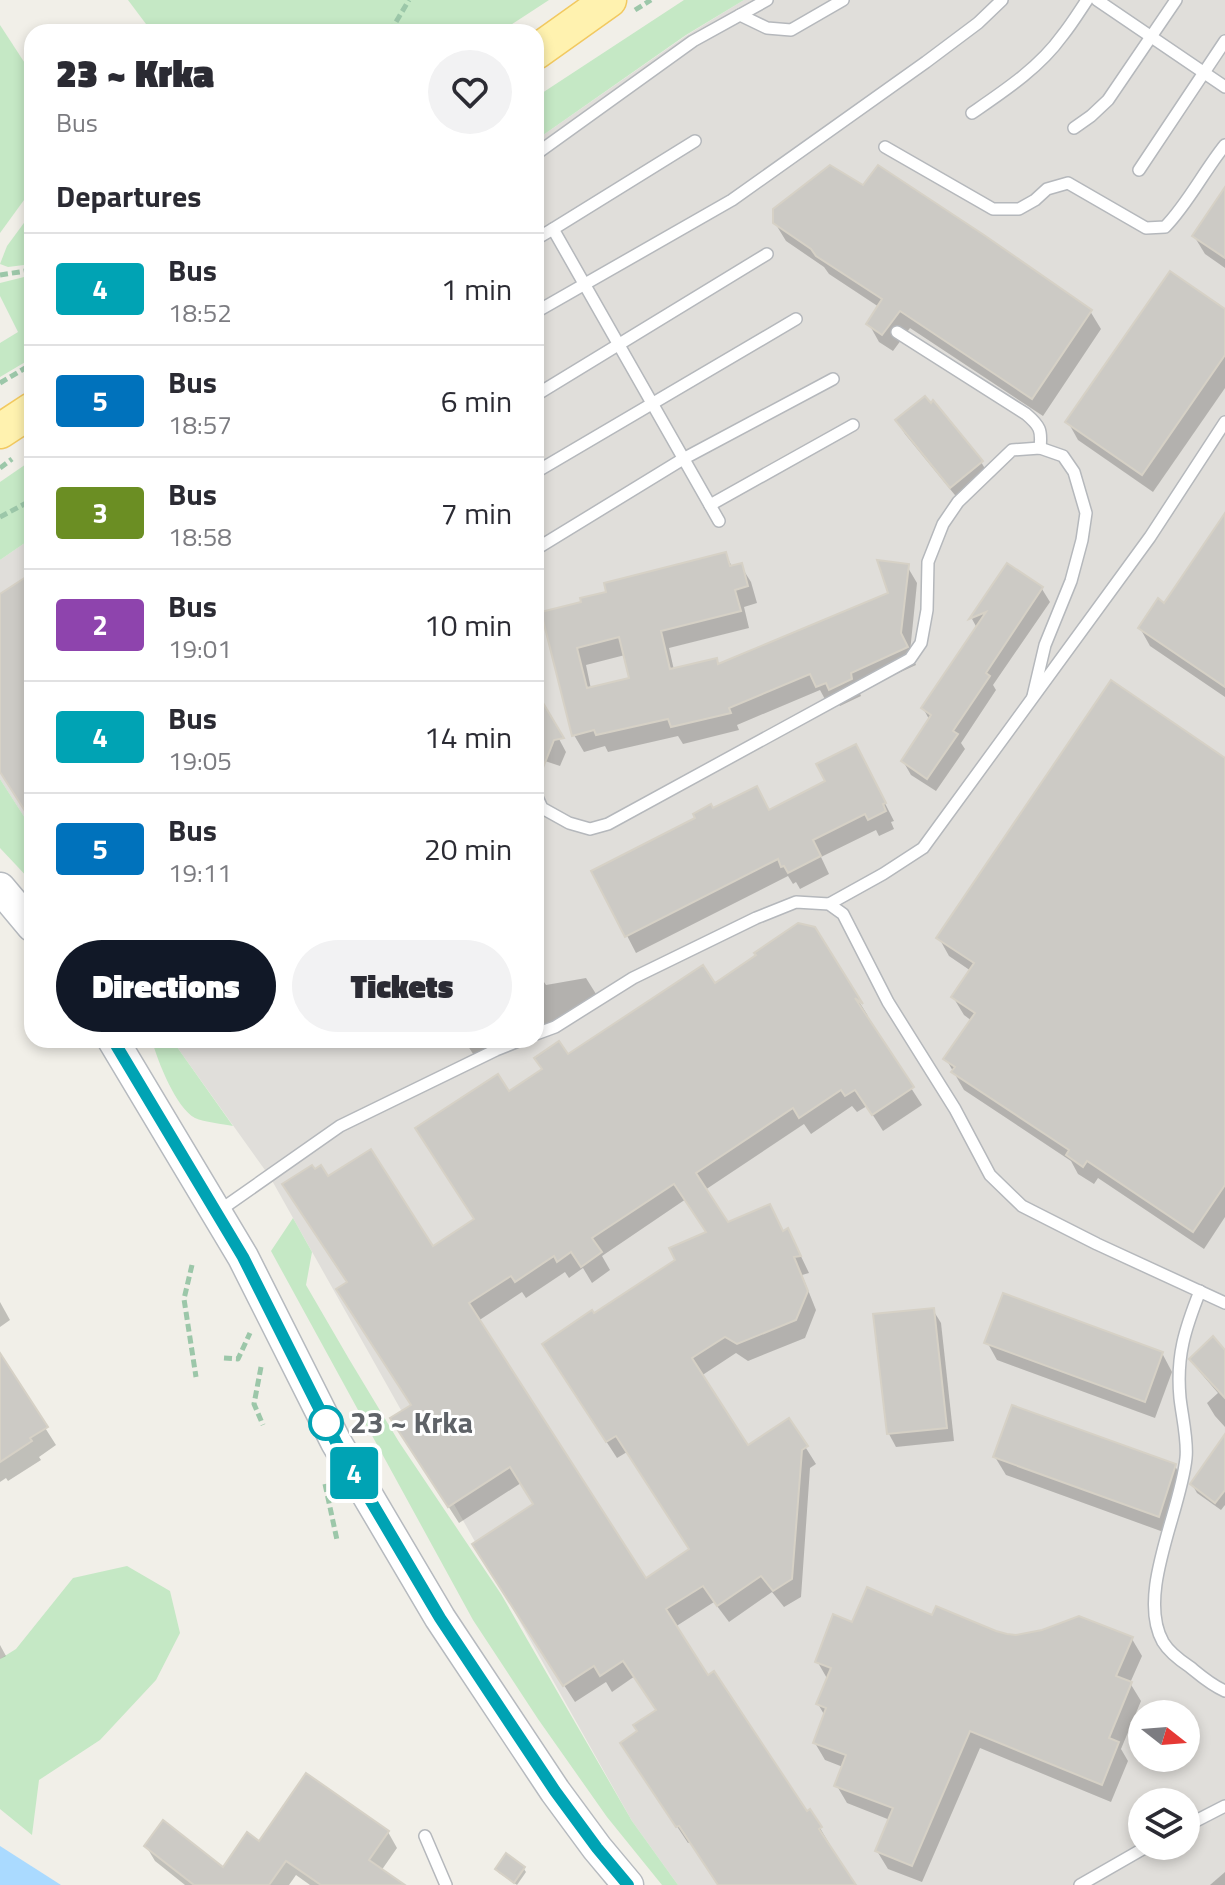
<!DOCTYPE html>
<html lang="en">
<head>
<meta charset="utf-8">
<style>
  :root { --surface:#fff; --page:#f2f2f3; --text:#2b2b33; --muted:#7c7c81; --line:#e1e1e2; --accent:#111827 }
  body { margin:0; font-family:"Titillium Web",sans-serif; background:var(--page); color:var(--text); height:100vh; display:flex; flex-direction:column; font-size:30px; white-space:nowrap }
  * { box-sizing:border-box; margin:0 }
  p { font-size:26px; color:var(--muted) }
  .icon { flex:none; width:44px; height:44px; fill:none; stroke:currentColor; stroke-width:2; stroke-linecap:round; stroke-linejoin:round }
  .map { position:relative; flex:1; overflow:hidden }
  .side { position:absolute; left:24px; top:24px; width:520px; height:1024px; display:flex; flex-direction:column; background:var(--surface); border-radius:24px; box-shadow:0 4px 12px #0003 }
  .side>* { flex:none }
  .badge { padding:0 16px; border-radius:6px; font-size:28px; line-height:52px }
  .needle { width:52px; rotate:107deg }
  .tools { position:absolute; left:1128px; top:1700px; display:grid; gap:16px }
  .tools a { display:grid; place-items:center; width:72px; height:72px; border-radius:50%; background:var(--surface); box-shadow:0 4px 12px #0003; font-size:40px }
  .map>.badge { position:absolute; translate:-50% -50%; box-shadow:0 0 0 4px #fff }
  h2 { padding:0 32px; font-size:30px; line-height:72px }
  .round { display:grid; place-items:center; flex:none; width:84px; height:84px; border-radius:42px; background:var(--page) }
  .headline { display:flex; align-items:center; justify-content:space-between; height:136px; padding:0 32px }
  h1 { font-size:38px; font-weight:800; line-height:60px }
  .button { display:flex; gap:16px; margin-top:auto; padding:16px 32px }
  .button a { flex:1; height:92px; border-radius:48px; background:var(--accent); color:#fff; font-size:32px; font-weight:800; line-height:92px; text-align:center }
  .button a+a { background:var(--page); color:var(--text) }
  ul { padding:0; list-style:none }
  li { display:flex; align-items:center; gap:24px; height:112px; padding:0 32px; border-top:2px solid var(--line) }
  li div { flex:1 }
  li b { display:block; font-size:30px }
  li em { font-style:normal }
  li .badge { min-width:88px; font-weight:700; text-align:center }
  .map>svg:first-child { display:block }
</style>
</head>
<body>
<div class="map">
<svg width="1225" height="1885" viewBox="0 0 1225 1885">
  <rect width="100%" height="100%" fill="#f1efe8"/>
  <g fill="#e0deda" fill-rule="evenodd">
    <path d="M 744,0 L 1225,0 L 1225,1885 L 678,1885 L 632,1821 L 270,1177 L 172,1040 L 536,1040 L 536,140 L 687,35 ZM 1142,1714 L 1186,1714 L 1186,1758 L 1142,1758 ZM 1142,1802 L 1186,1802 L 1186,1846 L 1142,1846 Z"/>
    <path d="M 32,538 L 32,829 L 0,779 L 0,560 Z"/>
  </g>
  <g fill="#c5e8c5">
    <path d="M 128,0 L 549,0 L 500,32 L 199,32 L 197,29 L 182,32 L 152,32 Z"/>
    <path d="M 684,0 L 744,0 L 686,35 L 536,140 L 536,97 Z"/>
    <path d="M 0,25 L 32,74 L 32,189 L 0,233 Z"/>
    <path d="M 32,212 L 32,264 L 8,267 L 0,264 L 7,246 Z"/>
    <path d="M 32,275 L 32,358 L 0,377 L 0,343 L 18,332 L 0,296 L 0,283 Z"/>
    <path d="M 32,460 L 32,538 L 0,560 L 0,482 Z"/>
    <path d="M 0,779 L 32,829 L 32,882 L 0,848 Z"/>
    <path d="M 152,1040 L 172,1040 L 233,1126 C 223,1124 204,1122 195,1118 C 176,1108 157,1060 152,1040 Z"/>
    <path d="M 293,1218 L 312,1252 L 306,1285 L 349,1359 L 399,1442 L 501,1594 L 632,1821 L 678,1885 L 662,1885 L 607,1817 L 538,1719 L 473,1620 L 271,1251 Z"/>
    <path d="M 127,1566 L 170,1591 L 180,1633 L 156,1680 L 100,1740 L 39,1780 L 32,1835 L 0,1809 L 0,1659 L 16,1649 L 73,1578 Z"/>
  </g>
  <path fill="#aadaff" d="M 0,1846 L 61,1885 L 0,1885 Z"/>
  <g fill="#0003" fill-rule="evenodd">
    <path d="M 1225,190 L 1225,268 L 1205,254 L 1194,236 Z"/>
    <path d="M 775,223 L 1090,311 L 1101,329 L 1043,416 L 910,328 L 893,351 L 879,342 L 869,324 L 879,307 L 829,274 L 824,267 L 786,241 Z"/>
    <path d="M 1225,312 L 1225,388 L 1153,492 L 1078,440 L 1068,422 Z"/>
    <path d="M 897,421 L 981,462 L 989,475 L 959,500 L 905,434 Z"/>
    <path d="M 1225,517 L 1225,697 L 1150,646 L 1140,628 L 1165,605 Z"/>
    <path d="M 725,554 L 733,568 L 741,566 L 751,582 L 757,603 L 744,607 L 749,628 L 669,648 L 674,670 L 719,666 L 890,595 L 907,566 L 917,583 L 910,652 L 916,665 L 859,691 L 861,696 L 840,706 L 837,700 L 827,703 L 820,690 L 737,725 L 739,730 L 683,744 L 678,736 L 608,752 L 605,746 L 584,752 L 574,735 L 544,613 L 583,603 ZM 625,655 L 631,680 L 591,689 L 586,665 Z"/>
    <path d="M 1008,566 L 1042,589 L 1050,602 L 993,685 L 996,690 L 961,743 L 965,749 L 936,791 L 911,775 L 903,761 L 930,721 L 923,708 L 977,628 L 972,619 Z"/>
    <path d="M 536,696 L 566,752 L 560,766 L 536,758 Z"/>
    <path d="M 1225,760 L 1225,1217 L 1204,1249 L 1098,1178 L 1094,1184 L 1078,1174 L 1071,1161 L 964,1090 L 946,1059 L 972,1021 L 964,1015 L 953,997 L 971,971 L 949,956 L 939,938 Z"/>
    <path d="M 865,764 L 894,821 L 891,822 L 894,829 L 879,836 L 876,830 L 821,857 L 829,874 L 800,889 L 796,882 L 793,884 L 788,876 L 636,953 L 594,872 L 713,811 L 769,812 Z"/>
    <path d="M 814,929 L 868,1016 L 862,1012 L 922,1105 L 883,1131 L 867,1106 L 857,1112 L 852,1106 L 811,1134 L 804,1124 L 705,1190 L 728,1225 L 784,1233 L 797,1248 L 809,1273 L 802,1275 L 816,1310 L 805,1338 L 748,1361 L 736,1353 L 701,1376 L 748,1448 L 789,1421 L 816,1464 L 810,1468 L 801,1597 L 784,1607 L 772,1592 L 729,1622 L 714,1602 L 675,1627 L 708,1678 L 806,1814 L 820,1828 L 830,1845 L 828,1846 L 853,1885 L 719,1885 L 690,1842 L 688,1843 L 633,1760 L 640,1732 L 657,1711 L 635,1676 L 612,1692 L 606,1682 L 575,1702 L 484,1562 L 535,1505 L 521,1483 L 459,1523 L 403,1436 L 413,1406 L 349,1283 L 328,1179 L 432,1249 L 476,1220 L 508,1094 L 567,1057 L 714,985 ZM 686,1199 L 708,1233 L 677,1260 L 594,1315 L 554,1361 L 617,1458 L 627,1452 L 691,1550 L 646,1581 L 478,1321 L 522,1292 L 526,1298 L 565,1272 L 569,1278 L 583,1268 L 592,1283 L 610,1270 L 602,1256 Z"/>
    <path d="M 536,970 L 546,985 L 586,978 L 596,994 L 536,1033 Z"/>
    <path d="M 173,1040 L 185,1040 L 176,1046 Z"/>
    <path d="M 464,1040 L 524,1040 L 479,1063 Z"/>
    <path d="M 0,1302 L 10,1320 L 0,1327 Z"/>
    <path d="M 933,1310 L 941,1323 L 954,1441 L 896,1447 L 889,1434 Z"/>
    <path d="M 987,1342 L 1162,1353 L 1172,1372 L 1155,1418 L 997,1360 Z"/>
    <path d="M 1225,1353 L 1225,1427 L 1215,1416 L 1207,1403 L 1218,1393 L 1199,1371 L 1192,1358 Z"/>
    <path d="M 0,1357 L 56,1445 L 39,1457 L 41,1460 L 8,1481 L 6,1478 L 0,1482 Z"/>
    <path d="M 1225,1437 L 1225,1505 L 1221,1510 L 1197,1493 L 1192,1484 Z"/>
    <path d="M 995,1457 L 1175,1466 L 1185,1484 L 1169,1534 L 1006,1475 Z"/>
    <path d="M 933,1617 L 1007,1636 L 1132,1639 L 1142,1656 L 1130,1683 L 1141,1701 L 1121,1749 L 1128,1761 L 1111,1802 L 980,1748 L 922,1882 L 888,1869 L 877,1851 L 890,1820 L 847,1803 L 837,1786 L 843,1767 L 825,1760 L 815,1743 L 825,1716 L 818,1704 L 828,1680 L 817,1661 L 854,1624 Z"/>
    <path d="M 0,1645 L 6,1656 L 0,1659 Z"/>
    <path d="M 388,1832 L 397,1848 L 381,1871 L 401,1885 L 310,1885 L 296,1875 L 289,1885 L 185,1885 L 155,1861 L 146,1846 L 223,1870 L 259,1843 Z"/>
    <path d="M 507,1856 L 524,1869 L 526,1872 L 517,1885 L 499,1873 L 497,1870 Z"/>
    <path d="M 1225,1872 L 1225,1885 L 1210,1885 Z"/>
  </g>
  <g fill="#cccac5" stroke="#d6d1c6" stroke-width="2" fill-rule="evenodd">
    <path d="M 830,165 L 863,185 L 878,165 L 984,235 L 1092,310 L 1032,399 L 900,311 L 882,335 L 866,324 L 882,299 L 816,256 L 811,249 L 773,223 L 773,209 Z"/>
    <path d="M 1225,187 L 1225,258 L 1192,236 Z"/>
    <path d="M 1170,271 L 1225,309 L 1225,355 L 1142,475 L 1065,422 Z"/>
    <path d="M 925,396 L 931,403 L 933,400 L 983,461 L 950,488 L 895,420 Z"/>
    <path d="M 1225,513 L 1225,687 L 1138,628 L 1158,598 L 1164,603 Z"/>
    <path d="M 726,552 L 730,566 L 742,563 L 748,586 L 735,590 L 741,611 L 661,631 L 670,669 L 717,658 L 718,664 L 888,593 L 877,560 L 909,564 L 901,633 L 908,647 L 851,673 L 852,679 L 829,690 L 826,683 L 816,687 L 810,674 L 729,708 L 731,713 L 671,727 L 668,719 L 596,735 L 594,730 L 572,736 L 541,612 L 581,602 L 580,598 L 606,592 L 604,583 ZM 619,637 L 629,678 L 587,688 L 577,648 Z"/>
    <path d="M 1007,563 L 1043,587 L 986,673 L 990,676 L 953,731 L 958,734 L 927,779 L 901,761 L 931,715 L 921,708 L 986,612 L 969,619 Z"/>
    <path d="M 32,573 L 32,822 L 0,772 L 0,594 Z"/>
    <path d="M 1111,680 L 1225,758 L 1225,1185 L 1193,1232 L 1087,1161 L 1083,1167 L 1066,1155 L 1069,1150 L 951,1072 L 955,1067 L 943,1059 L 975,1013 L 951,997 L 974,963 L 936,938 Z"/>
    <path d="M 536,691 L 564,738 L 554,740 L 537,783 Z"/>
    <path d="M 856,744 L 886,803 L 883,804 L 886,811 L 868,820 L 865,814 L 813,840 L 821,856 L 788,873 L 784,866 L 781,867 L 778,859 L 625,937 L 591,871 L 695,818 L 693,814 L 711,804 L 713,808 L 757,786 L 769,810 L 825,781 L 816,764 Z"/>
    <path d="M 798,923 L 815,927 L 863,1004 L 855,998 L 914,1087 L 872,1115 L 855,1090 L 845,1096 L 841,1090 L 799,1118 L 793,1108 L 696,1173 L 728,1222 L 770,1204 L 783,1231 L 788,1228 L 801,1256 L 794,1257 L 808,1291 L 796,1320 L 737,1344 L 725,1337 L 692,1358 L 748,1445 L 789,1418 L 808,1446 L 802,1450 L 792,1579 L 773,1591 L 761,1576 L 717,1606 L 703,1586 L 666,1609 L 708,1675 L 714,1671 L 807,1811 L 810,1809 L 822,1827 L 819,1829 L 856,1885 L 718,1885 L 679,1826 L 676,1827 L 620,1743 L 637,1731 L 633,1725 L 656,1710 L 623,1661 L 600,1676 L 594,1666 L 563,1686 L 472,1544 L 533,1504 L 510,1467 L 448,1507 L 390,1418 L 411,1405 L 336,1289 L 347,1282 L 282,1184 L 312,1165 L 315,1169 L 321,1165 L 328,1176 L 371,1149 L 433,1246 L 474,1219 L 415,1128 L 498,1074 L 509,1091 L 542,1069 L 534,1058 L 559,1041 L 568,1054 L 703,965 L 715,983 L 756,955 L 754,953 ZM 674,1184 L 706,1232 L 669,1248 L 675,1260 L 594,1313 L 592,1310 L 542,1344 L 606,1442 L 616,1436 L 689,1549 L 646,1578 L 469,1303 L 511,1276 L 515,1282 L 554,1256 L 557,1262 L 571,1252 L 581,1267 L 602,1252 L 592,1238 Z"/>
    <path d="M 1003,1293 L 1163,1352 L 1145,1402 L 984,1343 Z"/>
    <path d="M 934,1308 L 947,1428 L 887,1434 L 873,1314 Z"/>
    <path d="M 1213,1336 L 1225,1350 L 1225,1398 L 1189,1359 Z"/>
    <path d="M 0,1353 L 48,1427 L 30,1438 L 32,1441 L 0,1462 Z"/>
    <path d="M 1012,1405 L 1176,1464 L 1159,1517 L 993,1457 Z"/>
    <path d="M 1225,1434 L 1225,1490 L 1215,1503 L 1190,1484 Z"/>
    <path d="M 867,1587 L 932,1615 L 936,1606 L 996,1631 L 1007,1634 L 1016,1635 L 1042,1630 L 1079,1616 L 1133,1637 L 1116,1676 L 1132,1682 L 1109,1738 L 1119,1742 L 1102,1785 L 970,1731 L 912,1866 L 875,1851 L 893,1808 L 834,1786 L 846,1755 L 813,1743 L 826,1708 L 816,1704 L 831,1668 L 815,1662 L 833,1614 L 852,1622 Z"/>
    <path d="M 306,1773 L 389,1831 L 369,1860 L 405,1885 L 321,1885 L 286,1861 L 269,1885 L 194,1885 L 144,1846 L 163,1820 L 223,1867 L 247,1832 L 259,1841 Z"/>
    <path d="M 506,1853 L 525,1867 L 514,1883 L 495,1869 Z"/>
  </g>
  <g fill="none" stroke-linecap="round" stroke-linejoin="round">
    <defs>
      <g id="lane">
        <path d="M 1097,0 L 1225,87"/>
        <path d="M 740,15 L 767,28 L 791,30 L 843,0"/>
        <path d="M 972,113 C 1004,91 1039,68 1062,36 C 1071,25 1079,12 1087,0"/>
        <path d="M 1074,128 L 1091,116 L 1108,100 L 1176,0"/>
        <path d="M 695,141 L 553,229 L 719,521"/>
        <path d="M 885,147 L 993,209 L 1019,209 L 1035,200 L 1047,189 L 1068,183 L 1146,228 L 1165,227 C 1187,205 1204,171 1225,145"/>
        <path d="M 536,154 L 693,41 L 767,0"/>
        <path d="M 1139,170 L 1225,41"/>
        <path d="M 536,239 L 553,229"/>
        <path d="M 536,312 L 732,200 L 926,62 L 978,23 L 1002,0"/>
        <path d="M 897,332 L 1026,414 C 1040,426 1042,430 1040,448"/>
        <path d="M 536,395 L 767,254"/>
        <path d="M 536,472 L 796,319"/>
        <path d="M 710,505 L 853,425"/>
        <path d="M 536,549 L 683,459 L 833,379"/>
        <path d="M 536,795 L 542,808 L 569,823 L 590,829 L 608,824 L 910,659 L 921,643 L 927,610 L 928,562 L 943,524 L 958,502 L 1012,450 L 1040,448 L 1063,456 L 1074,472 L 1086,513 L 1082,540 L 1071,581 L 1045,645 L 1033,696"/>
        <path d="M 829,904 L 883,874 L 923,848 L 1150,537 L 1225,422"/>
        <path d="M 536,1034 L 555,1027 L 633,978 L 756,918 L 796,902 L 829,904 L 843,914 L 888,1002 L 955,1109 L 990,1175 L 1022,1206 L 1097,1244 L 1225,1303"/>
        <path d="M 216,1213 L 340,1126 L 496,1050 L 521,1040"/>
        <path d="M 1200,1291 C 1185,1329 1176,1356 1180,1398 C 1182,1416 1188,1441 1186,1458 C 1181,1511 1136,1594 1163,1642 C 1169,1652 1181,1661 1190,1667 C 1201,1676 1211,1685 1225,1691"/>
        <path d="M 1186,1826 L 1225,1806"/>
        <path d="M 425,1836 L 446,1885"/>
        <path d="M 1080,1885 L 1148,1846"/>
      </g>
      <g id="secondary">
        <path d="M 0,888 L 32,926"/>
        <path d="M 113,1040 L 243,1257 L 336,1442 L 440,1618 L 555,1791 L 597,1848 L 628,1885"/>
      </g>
      <g id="primary">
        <path d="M 536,52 L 609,0"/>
        <path d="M 0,431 L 32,410"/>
      </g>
    </defs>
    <use href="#lane" stroke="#b5b8bc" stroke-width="14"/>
    <use href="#secondary" stroke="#b6babf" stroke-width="33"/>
    <use href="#primary" stroke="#f2c960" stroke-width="37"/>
    <g stroke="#9cc7a9" stroke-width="5" stroke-dasharray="8 4" stroke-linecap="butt">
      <path d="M 635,10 L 651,0"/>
      <path d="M 390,32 L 409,0"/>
      <path d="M 0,275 L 32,270"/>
      <path d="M 0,383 L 32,364"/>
      <path d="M 0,468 L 12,459"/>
      <path d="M 0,517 L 32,500"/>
      <path d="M 192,1265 L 184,1299 L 196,1377"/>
      <path d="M 224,1358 L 238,1359 L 250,1333"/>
      <path d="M 261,1367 L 254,1404 L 263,1425"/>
      <path d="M 325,1484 L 337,1540"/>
    </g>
    <use href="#lane" stroke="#fff" stroke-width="11"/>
    <use href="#secondary" stroke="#fff" stroke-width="30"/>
    <use href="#primary" stroke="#fff2af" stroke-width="34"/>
  </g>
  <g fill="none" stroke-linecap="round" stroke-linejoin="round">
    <defs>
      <path id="line" d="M 113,1040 L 243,1257 L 336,1442 L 440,1618 L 555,1791 L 597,1848 L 628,1885"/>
    </defs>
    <use href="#line" stroke="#fff" stroke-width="18"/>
    <use href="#line" stroke="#00a3b4" stroke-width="12"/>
  </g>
  <circle fill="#fff" stroke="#00a3b4" stroke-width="4" cx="326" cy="1423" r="16"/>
  <g text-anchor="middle" stroke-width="6" stroke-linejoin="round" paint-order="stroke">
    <g font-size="30" font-weight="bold" fill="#5f6368" stroke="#fff" text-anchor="start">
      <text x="350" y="1433">23 ~ Krka</text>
    </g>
  </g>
</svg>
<div class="tools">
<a><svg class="needle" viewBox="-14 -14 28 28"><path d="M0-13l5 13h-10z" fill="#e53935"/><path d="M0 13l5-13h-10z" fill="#7c7c81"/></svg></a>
<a><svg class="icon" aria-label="layers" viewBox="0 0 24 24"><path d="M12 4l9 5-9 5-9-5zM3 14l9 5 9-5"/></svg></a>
</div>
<b class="badge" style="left:354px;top:1473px;background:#00a3b4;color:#fff">4</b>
<section class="side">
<div class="headline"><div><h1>23 ~ Krka</h1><p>Bus</p></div><a class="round"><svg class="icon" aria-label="heart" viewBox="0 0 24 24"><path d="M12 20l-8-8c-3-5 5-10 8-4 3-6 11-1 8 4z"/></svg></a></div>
<h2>Departures</h2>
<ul>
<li><span class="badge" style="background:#00a3b4;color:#fff">4</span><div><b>Bus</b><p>18:52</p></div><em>1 min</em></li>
<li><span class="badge" style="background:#0072bc;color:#fff">5</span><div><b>Bus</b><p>18:57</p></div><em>6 min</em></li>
<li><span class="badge" style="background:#6b8e23;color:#fff">3</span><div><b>Bus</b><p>18:58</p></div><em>7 min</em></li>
<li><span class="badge" style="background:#8e44ad;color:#fff">2</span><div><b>Bus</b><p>19:01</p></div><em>10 min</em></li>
<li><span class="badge" style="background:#00a3b4;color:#fff">4</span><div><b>Bus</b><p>19:05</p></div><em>14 min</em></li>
<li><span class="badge" style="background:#0072bc;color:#fff">5</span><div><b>Bus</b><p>19:11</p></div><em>20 min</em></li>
</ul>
<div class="button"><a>Directions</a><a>Tickets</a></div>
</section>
</div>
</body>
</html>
